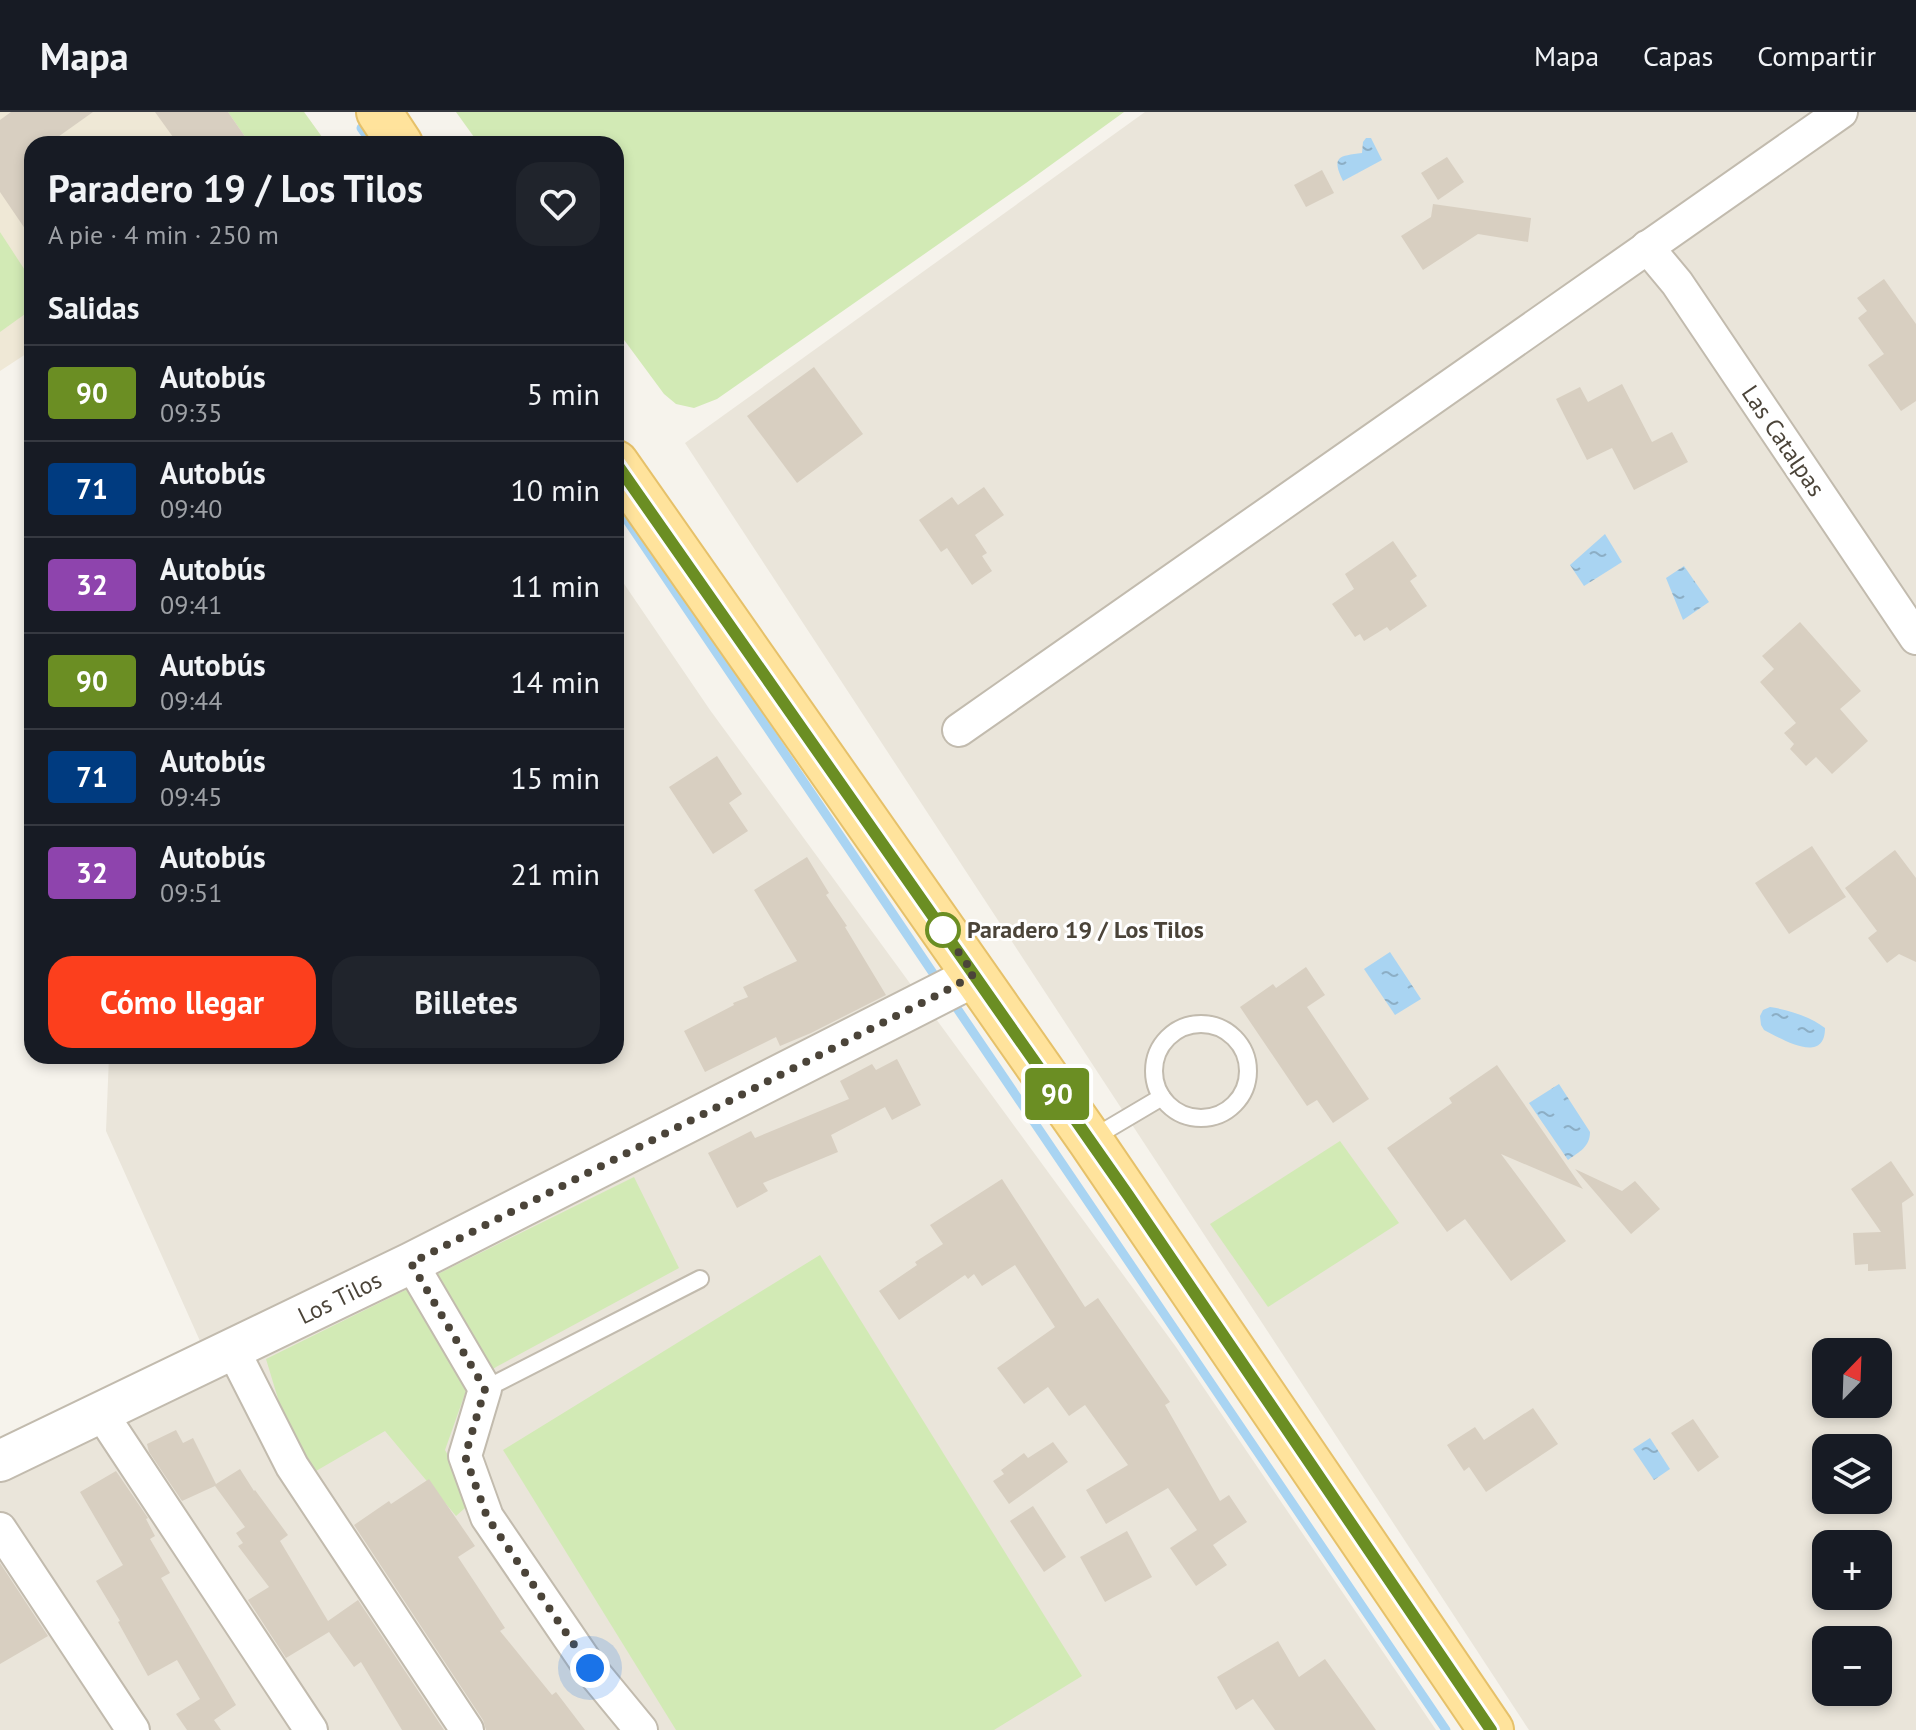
<!DOCTYPE html>
<html lang="es">
<head>
<meta charset="utf-8">
<style>
  :root { --surface:#171b24; --page:#20242c; --text:#f1f3f6; --muted:#9ea1a6; --line:#363941; --accent:#fc3f1d }
  body { margin:0; font-family:"PT Sans",sans-serif; background:var(--page); color:var(--text); height:100vh; display:flex; flex-direction:column; font-size:30px; white-space:nowrap }
  * { box-sizing:border-box; margin:0 }
  p { font-size:26px; color:var(--muted) }
  .icon { flex:none; width:44px; height:44px; fill:none; stroke:currentColor; stroke-width:2; stroke-linecap:round; stroke-linejoin:round }
  .map { position:relative; flex:1; overflow:hidden }
  .panel { position:absolute; left:24px; top:24px; width:600px; height:928px; display:flex; flex-direction:column; background:var(--surface); border-radius:24px; box-shadow:0 4px 12px #0003 }
  .panel>* { flex:none }
  .badge { padding:0 16px; border-radius:6px; font-size:28px; line-height:52px }
  .needle { width:52px; rotate:23deg }
  .controls { position:absolute; left:1812px; top:1226px; display:grid; gap:16px }
  .controls a { display:grid; place-items:center; width:80px; height:80px; border-radius:16px; background:var(--surface); box-shadow:0 4px 12px #0003; font-size:40px }
  .you { position:absolute; width:40px; height:40px; margin:-20px; border:6px solid #fff; border-radius:50%; background:#1a73e8; box-shadow:0 0 0 12px #1a73e833 }
  .map>.badge { position:absolute; translate:-50% -50%; box-shadow:0 0 0 4px #fff }
  h2 { padding:0 24px; font-size:30px; line-height:72px }
  .round { display:grid; place-items:center; flex:none; width:84px; height:84px; border-radius:24px; background:var(--page) }
  .head { display:flex; align-items:center; justify-content:space-between; height:136px; padding:0 24px }
  h1 { font-size:38px; font-weight:600; line-height:60px }
  .cta { display:flex; gap:16px; margin-top:auto; padding:16px 24px }
  .cta a { flex:1; height:92px; border-radius:24px; background:var(--accent); color:#fff; font-size:32px; font-weight:600; line-height:92px; text-align:center }
  .cta a+a { background:var(--page); color:var(--text) }
  ul { padding:0; list-style:none }
  li { display:flex; align-items:center; gap:24px; height:96px; padding:0 24px; border-top:2px solid var(--line) }
  li div { flex:1 }
  li b { display:block; font-size:30px }
  li em { font-style:normal }
  li .badge { min-width:88px; font-weight:700; text-align:center }
  header { display:flex; align-items:center; gap:48px; box-sizing:border-box; height:112px; padding:0 40px; background:var(--surface); border-bottom:2px solid var(--line) }
  header strong { font-size:38px }
  nav { display:flex; gap:44px; margin-inline-start:auto; font-size:28px }
  .map>svg:first-child { display:block }
</style>
</head>
<body>
<header>
<strong>Mapa</strong>
<nav><a>Mapa</a><a>Capas</a><a>Compartir</a></nav>
</header>
<div class="map">
<svg width="1916" height="1618" viewBox="0 0 1916 1618">
  <defs>
    <pattern id="water-ripples" width="26" height="14" patternUnits="userSpaceOnUse" patternTransform="scale(2)"><rect width="26" height="14" fill="#a9d4f2"/><path d="M2 4q2-2 4 0t4 0M15 11q2-2 4 0t4 0" fill="none" stroke="#8caec5"/></pattern>
  </defs>
  <rect width="100%" height="100%" fill="#f6f3ec"/>
  <g fill="#eae5da" fill-rule="evenodd">
    <path d="M 1145,0 L 1916,0 L 1916,1618 L 1529,1618 L 685,331 ZM 1826,1240 L 1878,1240 L 1878,1292 L 1826,1292 ZM 1826,1336 L 1878,1336 L 1878,1388 L 1826,1388 ZM 1826,1432 L 1878,1432 L 1878,1484 L 1826,1484 ZM 1826,1528 L 1878,1528 L 1878,1580 L 1826,1580 Z"/>
    <path d="M 616,460 L 710,598 L 1176,1235 L 1436,1618 L 0,1618 L 0,1365 L 217,1267 L 106,1019 L 109,944 L 616,944 Z"/>
  </g>
  <path fill="#efe8d6" d="M 0,0 L 304,0 L 327,32 L 32,32 L 32,238 L 0,259 Z"/>
  <g fill="#d2eab5">
    <path d="M 228,0 L 304,0 L 322,25 L 310,32 L 250,32 Z"/>
    <path d="M 456,0 L 1124,0 L 1026,71 L 717,287 L 694,296 L 676,292 L 664,282 L 616,217 L 616,32 L 479,32 Z"/>
    <path d="M 0,120 L 32,169 L 32,197 L 0,220 Z"/>
    <path d="M 1340,1029 L 1399,1111 L 1268,1195 L 1210,1112 Z"/>
    <path d="M 634,1065 L 679,1156 L 496,1255 L 467,1276 L 445,1338 L 473,1389 L 456,1404 L 385,1319 L 316,1359 L 286,1313 L 266,1247 Z"/>
    <path d="M 820,1143 L 1082,1564 L 994,1618 L 676,1618 L 503,1338 Z"/>
  </g>
  <g fill="url(#water-ripples)">
    <path d="M 1366,26 L 1371,26 L 1382,48 L 1343,69 C 1331,44 1339,44 1362,41 L 1363,30 Z"/>
    <path d="M 1605,422 L 1622,450 L 1584,474 L 1570,453 Z"/>
    <path d="M 1684,454 L 1709,490 L 1683,508 L 1666,466 Z"/>
    <path d="M 1390,840 L 1421,887 L 1395,903 L 1364,857 Z"/>
    <path d="M 1770,895 C 1789,898 1809,904 1825,916 C 1825,954 1780,926 1764,918 L 1761,913 L 1760,904 L 1763,898 Z"/>
    <path d="M 1559,972 L 1590,1020 C 1590,1035 1579,1040 1568,1048 L 1529,991 Z"/>
    <path d="M 1650,1326 L 1670,1357 L 1654,1368 L 1633,1337 Z"/>
  </g>
  <g fill="none" stroke-linecap="round" stroke-linejoin="round">
    <g stroke="#a9d4f2" stroke-width="9">
      <path d="M 361,16 L 372,32"/>
      <path d="M 616,392 L 939,870"/>
      <path d="M 950,886 L 1446,1618"/>
    </g>
  </g>
  <g fill="#d8cfc1">
    <path d="M 11,0 L 93,0 L 48,32 L 32,32 L 32,127 L 0,80 L 0,8 Z"/>
    <path d="M 155,0 L 228,0 L 250,32 L 178,32 Z"/>
    <path d="M 1447,45 L 1464,70 L 1438,88 L 1421,61 Z"/>
    <path d="M 1322,58 L 1334,81 L 1306,95 L 1294,73 Z"/>
    <path d="M 1433,92 L 1531,106 L 1528,130 L 1478,122 L 1423,158 L 1401,124 L 1431,105 Z"/>
    <path d="M 1884,167 L 1916,212 L 1916,289 L 1901,299 L 1868,253 L 1884,242 L 1858,206 L 1867,199 L 1857,186 Z"/>
    <path d="M 814,255 L 863,322 L 797,371 L 747,304 Z"/>
    <path d="M 1622,272 L 1652,330 L 1672,320 L 1688,350 L 1634,378 L 1612,336 L 1587,348 L 1556,287 L 1580,275 L 1588,290 Z"/>
    <path d="M 984,375 L 1004,403 L 975,423 L 987,441 L 982,444 L 992,459 L 972,473 L 947,436 L 941,440 L 919,408 L 952,385 L 958,393 Z"/>
    <path d="M 1393,429 L 1417,464 L 1410,469 L 1427,494 L 1390,519 L 1387,515 L 1364,529 L 1360,522 L 1355,525 L 1332,492 L 1354,477 L 1345,462 Z"/>
    <path d="M 1800,510 L 1861,579 L 1840,597 L 1868,629 L 1832,662 L 1816,645 L 1806,654 L 1790,637 L 1794,632 L 1784,621 L 1796,611 L 1760,570 L 1774,557 L 1762,544 Z"/>
    <path d="M 717,644 L 742,682 L 729,691 L 748,719 L 713,742 L 669,675 Z"/>
    <path d="M 1812,734 L 1846,785 L 1789,822 L 1755,771 Z"/>
    <path d="M 1895,738 L 1916,766 L 1916,850 L 1899,842 L 1887,851 L 1868,826 L 1877,819 L 1845,776 Z"/>
    <path d="M 807,745 L 829,781 L 826,783 L 847,814 L 845,815 L 886,883 L 811,921 L 780,934 L 776,925 L 705,960 L 684,919 L 734,893 L 733,891 L 748,885 L 743,875 L 797,849 L 754,778 Z"/>
    <path d="M 1306,855 L 1325,883 L 1307,895 L 1369,987 L 1333,1011 L 1317,988 L 1307,994 L 1240,895 L 1273,872 L 1276,876 Z"/>
    <path d="M 897,947 L 921,993 L 892,1008 L 885,995 L 831,1023 L 838,1040 L 763,1071 L 768,1079 L 737,1096 L 708,1041 L 751,1019 L 755,1026 L 849,987 L 840,969 L 872,952 L 876,958 Z"/>
    <path d="M 1497,953 L 1583,1077 L 1501,1042 L 1566,1129 L 1511,1169 L 1465,1107 L 1447,1120 L 1387,1036 L 1452,991 L 1449,986 Z"/>
    <path d="M 1891,1049 L 1914,1083 L 1902,1091 L 1906,1157 L 1868,1159 L 1868,1152 L 1855,1153 L 1853,1121 L 1881,1120 L 1851,1077 Z"/>
    <path d="M 1575,1057 L 1622,1079 L 1635,1069 L 1660,1097 L 1631,1122 Z"/>
    <path d="M 1002,1067 L 1085,1195 L 1098,1186 L 1170,1290 L 1165,1293 L 1220,1389 L 1229,1383 L 1247,1410 L 1213,1433 L 1227,1453 L 1196,1474 L 1170,1436 L 1197,1418 L 1168,1376 L 1106,1412 L 1086,1378 L 1128,1353 L 1085,1293 L 1069,1304 L 1048,1275 L 1024,1292 L 997,1256 L 1055,1215 L 1015,1153 L 982,1174 L 974,1162 L 968,1167 L 965,1163 L 899,1208 L 879,1179 L 917,1153 L 915,1150 L 943,1132 L 930,1113 Z"/>
    <path d="M 1533,1296 L 1558,1332 L 1486,1380 L 1469,1355 L 1464,1359 L 1447,1333 L 1475,1315 L 1484,1328 Z"/>
    <path d="M 1693,1307 L 1719,1345 L 1698,1360 L 1671,1321 Z"/>
    <path d="M 176,1318 L 183,1331 L 193,1326 L 216,1372 L 240,1357 L 254,1379 L 255,1378 L 288,1423 L 280,1429 L 328,1509 L 358,1488 L 444,1618 L 402,1618 L 361,1550 L 354,1555 L 329,1520 L 286,1546 L 248,1488 L 269,1475 L 238,1434 L 243,1431 L 236,1421 L 245,1415 L 215,1374 L 182,1389 L 149,1340 L 147,1332 Z"/>
    <path d="M 1053,1330 L 1068,1350 L 1009,1392 L 993,1369 L 1004,1362 L 1001,1358 L 1024,1341 L 1028,1346 Z"/>
    <path d="M 116,1359 L 148,1406 L 146,1407 L 155,1424 L 150,1427 L 170,1461 L 161,1466 L 236,1593 L 214,1608 L 221,1618 L 187,1618 L 176,1602 L 200,1587 L 177,1548 L 148,1564 L 118,1510 L 120,1509 L 96,1469 L 123,1453 L 80,1380 Z"/>
    <path d="M 429,1367 L 475,1434 L 458,1445 L 505,1516 L 500,1519 L 552,1583 L 556,1580 L 585,1618 L 486,1618 L 483,1608 L 354,1413 L 389,1389 L 391,1392 Z"/>
    <path d="M 1033,1394 L 1066,1445 L 1044,1460 L 1010,1409 Z"/>
    <path d="M 1127,1419 L 1152,1465 L 1105,1490 L 1080,1445 Z"/>
    <path d="M 0,1451 L 48,1524 L 0,1552 Z"/>
    <path d="M 1278,1529 L 1299,1565 L 1325,1547 L 1376,1618 L 1275,1618 L 1253,1587 L 1236,1598 L 1217,1565 Z"/>
  </g>
  <g fill="none" stroke-linecap="round" stroke-linejoin="round">
    <defs>
      <g id="service">
        <circle cx="1201" cy="959" r="47"/>
        <path d="M 1091,1027 L 1162,985"/>
        <path d="M 485,1277 L 700,1167"/>
      </g>
      <g id="minor">
        <path d="M 1647,135 L 1677,171 L 1916,526"/>
        <path d="M 959,618 L 1841,0"/>
        <path d="M 411,1151 L 485,1277 L 465,1344 L 487,1405 L 590,1556 L 641,1618"/>
        <path d="M 233,1238 L 292,1354 L 467,1618"/>
        <path d="M 101,1301 L 311,1618"/>
        <path d="M 0,1417 L 133,1618"/>
      </g>
      <path id="tertiary" d="M 0,1349 L 411,1151 L 955,874 L 974,862"/>
      <g id="primary">
        <path d="M 379,0 L 400,32"/>
        <path d="M 616,351 L 1090,1028 L 1491,1618"/>
      </g>
    </defs>
    <use href="#service" stroke="#c2bbae" stroke-width="20"/>
    <use href="#minor" stroke="#c2bbae" stroke-width="36"/>
    <use href="#tertiary" stroke="#c2bbae" stroke-width="44"/>
    <use href="#primary" stroke="#e6c16a" stroke-width="48"/>
    <use href="#service" stroke="#fff" stroke-width="16"/>
    <use href="#minor" stroke="#fff" stroke-width="32"/>
    <use href="#tertiary" stroke="#fff" stroke-width="40"/>
    <use href="#primary" stroke="#ffe39c" stroke-width="44"/>
  </g>
  <g fill="none" stroke-linecap="round" stroke-linejoin="round">
    <defs>
      <path id="line" d="M 616,351 L 1128,1083 L 1491,1618"/>
    </defs>
    <use href="#line" stroke="#fff" stroke-width="18"/>
    <use href="#line" stroke="#6b8e23" stroke-width="12"/>
    <path stroke="#4b4439" stroke-width="8" stroke-dasharray="0 14.4" d="M 590,1556 L 487,1405 L 465,1344 L 485,1277 L 411,1151 L 955,874 L 974,862 L 937,810 L 943,818"/>
  </g>
  <circle fill="#fff" stroke="#6b8e23" stroke-width="4" cx="943" cy="818" r="16"/>
  <g text-anchor="middle" stroke-width="6" stroke-linejoin="round" paint-order="stroke">
    <g font-size="24" fill="#4b4439" stroke="#fff">
      <text transform="translate(1783 329) rotate(56)" y="8">Las Catalpas</text>
      <text transform="translate(340 1186) rotate(-26)" y="8">Los Tilos</text>
    </g>
    <g font-size="24" font-weight="bold" fill="#4b4439" stroke="#fff" text-anchor="start">
      <text x="967" y="826">Paradero 19 / Los Tilos</text>
    </g>
  </g>
</svg>
<div class="controls">
<a><svg class="needle" viewBox="-14 -14 28 28"><path d="M0-13l5 13h-10z" fill="#e53935"/><path d="M0 13l5-13h-10z" fill="#9ea1a6"/></svg></a>
<a><svg class="icon" aria-label="layers" viewBox="0 0 24 24"><path d="M12 4l9 5-9 5-9-5zM3 14l9 5 9-5"/></svg></a>
<a>+</a>
<a>−</a>
</div>
<div class="you" style="left:590px;top:1556px"></div>
<b class="badge" style="left:1057px;top:982px;background:#6b8e23;color:#fff">90</b>
<section class="panel">
<div class="head"><div><h1>Paradero 19 / Los Tilos</h1><p>A pie · 4 min · 250 m</p></div><a class="round"><svg class="icon" aria-label="heart" viewBox="0 0 24 24"><path d="M12 20l-8-8c-3-5 5-10 8-4 3-6 11-1 8 4z"/></svg></a></div>
<h2>Salidas</h2>
<ul>
<li><span class="badge" style="background:#6b8e23;color:#fff">90</span><div><b>Autobús</b><p>09:35</p></div><em>5 min</em></li>
<li><span class="badge" style="background:#003b80;color:#fff">71</span><div><b>Autobús</b><p>09:40</p></div><em>10 min</em></li>
<li><span class="badge" style="background:#8e44ad;color:#fff">32</span><div><b>Autobús</b><p>09:41</p></div><em>11 min</em></li>
<li><span class="badge" style="background:#6b8e23;color:#fff">90</span><div><b>Autobús</b><p>09:44</p></div><em>14 min</em></li>
<li><span class="badge" style="background:#003b80;color:#fff">71</span><div><b>Autobús</b><p>09:45</p></div><em>15 min</em></li>
<li><span class="badge" style="background:#8e44ad;color:#fff">32</span><div><b>Autobús</b><p>09:51</p></div><em>21 min</em></li>
</ul>
<div class="cta"><a>Cómo llegar</a><a>Billetes</a></div>
</section>
</div>
</body>
</html>
